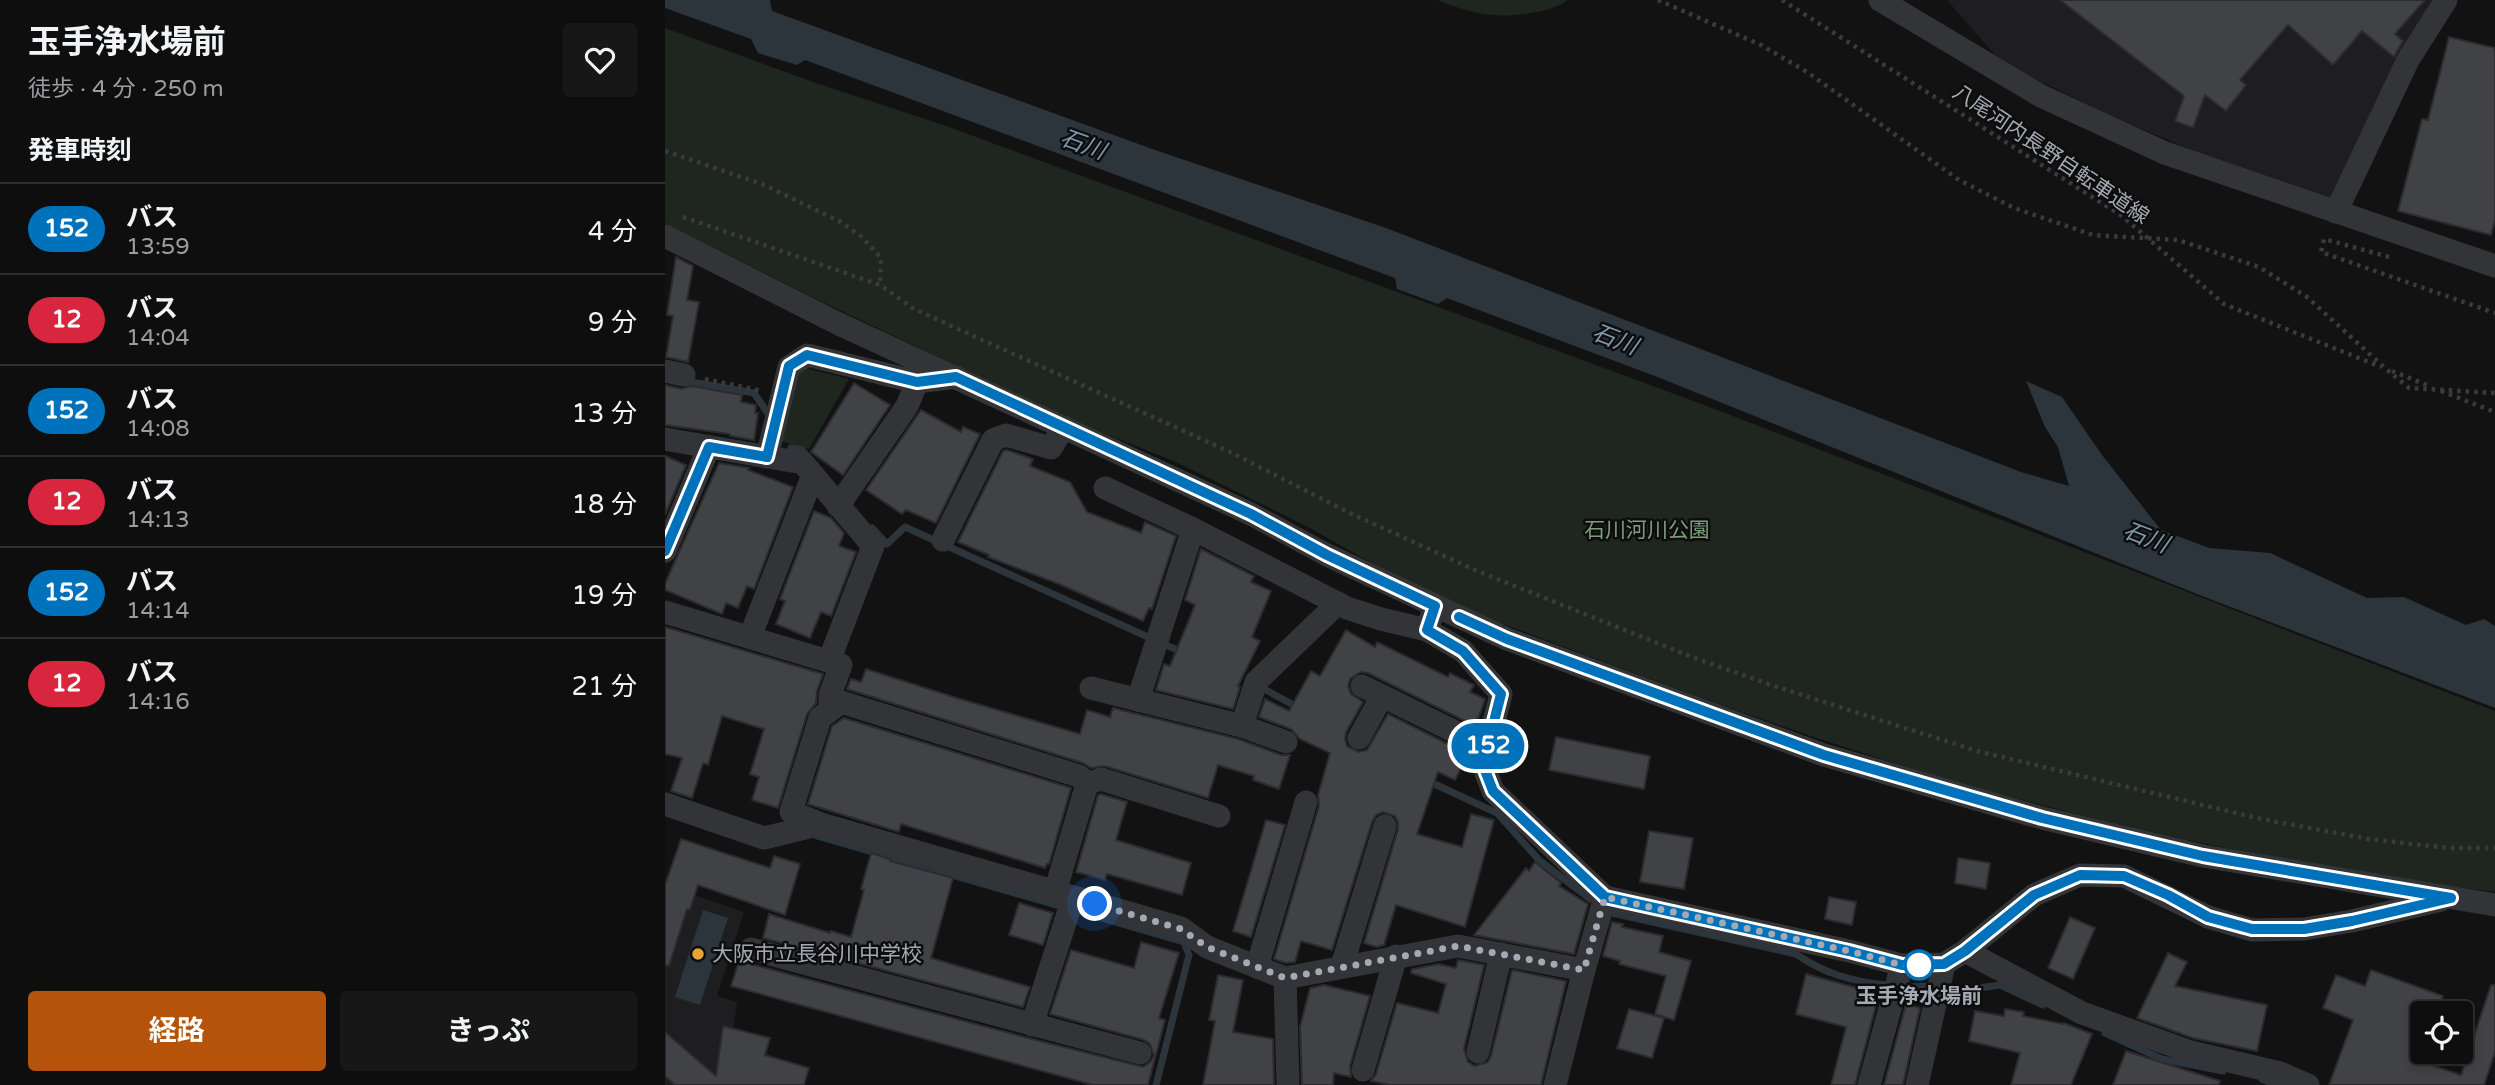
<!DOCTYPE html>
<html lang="ja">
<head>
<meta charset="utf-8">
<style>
  :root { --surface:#0e0e0e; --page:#171717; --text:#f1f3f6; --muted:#9b9c9e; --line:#2e2e2e; --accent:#b45309 }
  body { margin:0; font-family:"Varela Round","Noto Sans JP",sans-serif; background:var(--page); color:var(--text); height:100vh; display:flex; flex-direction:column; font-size:26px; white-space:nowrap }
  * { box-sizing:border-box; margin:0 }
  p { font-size:23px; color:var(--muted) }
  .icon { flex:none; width:38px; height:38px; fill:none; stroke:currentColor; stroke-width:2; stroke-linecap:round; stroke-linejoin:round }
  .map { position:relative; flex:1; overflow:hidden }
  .panel { display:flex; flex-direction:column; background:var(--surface); width:665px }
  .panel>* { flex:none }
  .badge { padding:0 14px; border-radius:23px; font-size:24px; line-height:46px }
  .fabs { position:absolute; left:1745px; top:1001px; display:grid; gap:14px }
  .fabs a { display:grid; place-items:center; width:63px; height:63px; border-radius:7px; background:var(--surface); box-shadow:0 4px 10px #0003,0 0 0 2px var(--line); font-size:35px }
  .you { position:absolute; width:35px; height:35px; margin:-18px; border:5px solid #fff; border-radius:50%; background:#1a73e8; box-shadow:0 0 0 10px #1a73e833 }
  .map>.badge { position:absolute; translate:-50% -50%; box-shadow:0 0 0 4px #fff }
  h2 { padding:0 28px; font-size:26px; line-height:63px }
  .round { display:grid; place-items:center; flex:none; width:74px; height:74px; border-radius:7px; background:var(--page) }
  .head { display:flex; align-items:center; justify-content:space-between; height:119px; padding:0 28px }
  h1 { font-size:33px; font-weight:700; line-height:52px }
  .primary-button { display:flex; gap:14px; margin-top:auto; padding:14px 28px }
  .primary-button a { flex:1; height:80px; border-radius:7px; background:var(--accent); color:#fff; font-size:28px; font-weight:700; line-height:80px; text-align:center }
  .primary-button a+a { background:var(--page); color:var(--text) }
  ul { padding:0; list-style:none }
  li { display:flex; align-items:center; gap:21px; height:91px; padding:0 28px; border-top:2px solid var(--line) }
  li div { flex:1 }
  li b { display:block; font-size:26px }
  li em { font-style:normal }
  li .badge { min-width:77px; font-weight:700; text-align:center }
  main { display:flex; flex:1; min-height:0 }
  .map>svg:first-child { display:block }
</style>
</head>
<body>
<main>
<section class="panel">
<div class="head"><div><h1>玉手浄水場前</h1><p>徒歩 · 4 分 · 250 m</p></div><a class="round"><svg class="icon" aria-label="heart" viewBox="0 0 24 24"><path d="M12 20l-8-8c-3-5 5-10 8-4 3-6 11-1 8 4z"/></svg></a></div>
<h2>発車時刻</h2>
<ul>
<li><span class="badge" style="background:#0072bc;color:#fff">152</span><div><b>バス</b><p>13:59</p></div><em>4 分</em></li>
<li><span class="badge" style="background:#d7263d;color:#fff">12</span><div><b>バス</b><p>14:04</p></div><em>9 分</em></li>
<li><span class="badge" style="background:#0072bc;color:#fff">152</span><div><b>バス</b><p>14:08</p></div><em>13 分</em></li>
<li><span class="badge" style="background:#d7263d;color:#fff">12</span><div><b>バス</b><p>14:13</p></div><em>18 分</em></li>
<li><span class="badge" style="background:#0072bc;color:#fff">152</span><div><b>バス</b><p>14:14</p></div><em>19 分</em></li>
<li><span class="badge" style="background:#d7263d;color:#fff">12</span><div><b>バス</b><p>14:16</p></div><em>21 分</em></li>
</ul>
<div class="primary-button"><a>経路</a><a>きっぷ</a></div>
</section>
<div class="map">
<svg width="1830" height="1085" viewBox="0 0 1830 1085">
  <rect width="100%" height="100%" fill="#121213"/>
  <g fill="#1e1e20">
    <path d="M 1282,0 L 1772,0 L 1668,198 L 1524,149 L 1440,113 L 1336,62 Z"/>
    <path d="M 0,885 L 79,912 L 52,996 L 72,1002 L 61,1085 L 0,1085 Z"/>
  </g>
  <g fill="#1e261f">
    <path d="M 772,0 L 903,0 C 893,7 882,10 871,12 C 833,20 808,14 772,0 Z"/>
    <path d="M 0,28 L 148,82 L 284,127 L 1034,403 L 1830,711 L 1830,892 C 1649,870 1471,833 1296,783 C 1131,736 967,672 806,612 L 789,601 L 781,600 L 751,588 L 643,527 L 511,462 L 408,421 L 147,297 L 0,223 Z"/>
    <path d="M 140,368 L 184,379 L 144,449 L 115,441 L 129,378 Z"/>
  </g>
  <g fill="#2c353b">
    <path d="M 0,0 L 105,0 L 107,11 L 490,150 L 721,228 L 1356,472 L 1404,486 L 1393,447 L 1380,427 L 1361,381 L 1397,397 L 1437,455 L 1496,530 L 1544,548 L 1605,553 L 1702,598 L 1739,597 L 1801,625 L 1819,619 L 1830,626 L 1830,708 L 1537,596 L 990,376 L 782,298 L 773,304 L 732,289 L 730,278 L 140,60 L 132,65 L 93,53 L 86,39 L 0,8 Z"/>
    <path d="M 38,910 L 63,918 L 35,1005 L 10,997 Z"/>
  </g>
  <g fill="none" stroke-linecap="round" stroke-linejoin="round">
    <g stroke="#2c353b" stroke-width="7">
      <path d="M 21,381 L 89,393 L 104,415"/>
      <path d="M 126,448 L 137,450 L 143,457"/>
      <path d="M 207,528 L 222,544 L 240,527 L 483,637"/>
      <path d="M 501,645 L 519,653"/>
      <path d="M 601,690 L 634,708"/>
      <path d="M 763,781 L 832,813 L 874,860 L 925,899"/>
      <path d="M 152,836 L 519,942 L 524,955 L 491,1085"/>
      <path d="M 947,913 L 1131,954 C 1160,974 1186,981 1221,985"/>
      <path d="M 1237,987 L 1264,986"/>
      <path d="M 1279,993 L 1335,985 L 1378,1005"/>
      <path d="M 1440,1033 L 1497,1059 L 1558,1071"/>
      <path d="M 1597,1079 L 1611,1085"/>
    </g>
  </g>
  <g fill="#414246" stroke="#2c2c2f" stroke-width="2">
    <path d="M 1395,0 L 1760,0 L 1730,34 L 1738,41 L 1729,57 L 1697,31 L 1668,65 L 1623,25 L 1575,80 L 1581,85 L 1561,111 L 1540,95 L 1528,128 L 1510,121 L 1519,96 Z"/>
    <path d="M 1784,37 L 1830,48 L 1830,220 L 1826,235 L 1733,211 L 1757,119 L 1763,120 Z"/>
    <path d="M 11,257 L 28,266 L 22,300 L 34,302 L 23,362 L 1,357 L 8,316 L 2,315 Z"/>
    <path d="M 189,383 L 225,405 L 178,475 L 146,452 Z"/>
    <path d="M 0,385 L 17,389 L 26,386 L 77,395 L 76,402 L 91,405 L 90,413 L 93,413 L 89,440 L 65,436 L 65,434 L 0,425 Z"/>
    <path d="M 256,410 L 296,432 L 298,427 L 315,434 L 271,523 L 241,510 L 237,514 L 201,490 Z"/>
    <path d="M 342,450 L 368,459 L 365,466 L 405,482 L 422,512 L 476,533 L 480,522 L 511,536 L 487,609 L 484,608 L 478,621 L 394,584 L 323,557 L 324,555 L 293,542 L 338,451 Z"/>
    <path d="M 0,456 L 21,465 L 0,515 Z"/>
    <path d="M 54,463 L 84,468 L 83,470 L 128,487 L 89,589 L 82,586 L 73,608 L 61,603 L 57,614 L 0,590 L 0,584 L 10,561 Z"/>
    <path d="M 149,511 L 166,518 L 179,533 L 174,546 L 191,552 L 166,616 L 156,612 L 145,638 L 111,624 L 120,601 L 115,599 Z"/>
    <path d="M 536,549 L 589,576 L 586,582 L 606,591 L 587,637 L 595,641 L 573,686 L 575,687 L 568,709 L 491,690 L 499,664 L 505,666 L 530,605 L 520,600 Z"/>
    <path d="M 0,627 L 158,674 L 152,691 L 151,703 L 142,714 L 113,808 L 87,800 L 94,777 L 85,774 L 99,729 L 57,716 L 43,765 L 38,763 L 27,798 L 6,791 L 17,758 L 0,754 Z"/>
    <path d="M 681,630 L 710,647 L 712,642 L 783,677 L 785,673 L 809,685 L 805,692 L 820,699 L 813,719 L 811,719 L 808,725 L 703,673 L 695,672 L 685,679 L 683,686 L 686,694 L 698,702 L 681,732 L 680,739 L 682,746 L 694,752 L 702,750 L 723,714 L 795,750 L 791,758 L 799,762 L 790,780 L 773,772 L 752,834 L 797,847 L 806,814 L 829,820 L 800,927 L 731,905 L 719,945 L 712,947 L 699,943 L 733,829 L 733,822 L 730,816 L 718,812 L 711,815 L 707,822 L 667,950 L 636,941 L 630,962 L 621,963 L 609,959 L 654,806 L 653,795 L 665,753 L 635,739 L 626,729 L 594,717 L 600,699 L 624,711 L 646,671 L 655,676 Z"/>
    <path d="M 201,669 L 295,699 L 415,734 L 422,710 L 445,717 L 448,708 L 573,739 L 616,755 L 625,755 L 614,789 L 588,780 L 589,776 L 553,765 L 543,798 L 440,766 L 426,768 L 418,763 L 182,689 L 186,679 L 196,682 Z"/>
    <path d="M 179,718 L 406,788 L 384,864 L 382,864 L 380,868 L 236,824 L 234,832 L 143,804 L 167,726 Z"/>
    <path d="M 891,737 L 985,756 L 979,789 L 884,770 Z"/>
    <path d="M 436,794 L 462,802 L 451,840 L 526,863 L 517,895 L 442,874 L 440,880 L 411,872 L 433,795 Z"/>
    <path d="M 601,820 L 620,825 L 586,937 L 568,931 Z"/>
    <path d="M 984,831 L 1028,838 L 1019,889 L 975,882 Z"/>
    <path d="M 16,839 L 105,868 L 109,856 L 135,864 L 120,915 L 33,885 L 25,910 L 22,909 L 4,966 L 0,965 L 0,885 Z"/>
    <path d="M 206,853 L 225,859 L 225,861 L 288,878 L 266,958 L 365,987 L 358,1007 L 98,938 L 104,914 L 165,933 L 166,931 L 186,937 L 199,890 L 196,889 Z"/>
    <path d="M 1293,858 L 1325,863 L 1321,889 L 1290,883 Z"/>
    <path d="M 870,862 L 896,883 L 894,886 L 923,904 L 909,954 L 809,935 L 861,868 L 864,871 Z"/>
    <path d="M 1164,897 L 1191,902 L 1187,925 L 1160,919 Z"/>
    <path d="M 354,903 L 388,913 L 378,945 L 344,935 Z"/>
    <path d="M 1405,917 L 1430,928 L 1408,979 L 1383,968 Z"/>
    <path d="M 947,922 L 958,924 L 957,927 L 998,936 L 994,952 L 1026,961 L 1009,1020 L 990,1014 L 1001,976 L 954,964 L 955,961 L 938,956 Z"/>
    <path d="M 476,942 L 514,953 L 494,1018 L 500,1020 L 483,1085 L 428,1085 L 66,986 L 75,958 L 82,963 L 363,1038 L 478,1067 L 485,1062 L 489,1056 L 485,1044 L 479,1040 L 385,1014 L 406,950 L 469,968 Z"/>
    <path d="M 1503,953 L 1522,962 L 1510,986 L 1602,1005 L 1592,1051 L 1528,1038 L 1472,1018 Z"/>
    <path d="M 793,960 L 819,965 L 799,1049 L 803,1062 L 810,1066 L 823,1062 L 826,1056 L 847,970 L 901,981 L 876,1085 L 725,1085 L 706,1081 L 711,1074 L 732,1003 L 773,1013 L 781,984 L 746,973 L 747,969 L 774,964 L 791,968 Z"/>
    <path d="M 1706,970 L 1778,996 L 1772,1013 L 1757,1013 L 1757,1054 L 1755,1061 L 1796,1075 L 1826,985 L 1830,985 L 1830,1052 L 1819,1085 L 1664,1085 L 1688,1020 L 1658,1008 L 1671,975 L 1700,986 Z"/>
    <path d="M 1141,974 L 1214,994 L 1190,1085 L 1166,1085 L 1181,1027 L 1131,1014 Z"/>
    <path d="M 553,975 L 578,980 L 568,1032 L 608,1039 L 609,1085 L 538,1085 L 550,1021 L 544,1020 Z"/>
    <path d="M 659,985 L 705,996 L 685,1066 L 686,1077 L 669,1073 L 668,1085 L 637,1085 L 635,1027 L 645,988 Z"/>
    <path d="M 1241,1004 L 1255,1008 L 1238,1085 L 1219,1085 Z"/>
    <path d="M 964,1009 L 999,1018 L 987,1058 L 952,1048 Z"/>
    <path d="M 1340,1009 L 1359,1012 L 1358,1016 L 1398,1024 L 1399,1023 L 1427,1034 L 1406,1085 L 1346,1085 L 1355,1053 L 1304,1041 L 1310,1011 L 1339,1016 Z"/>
    <path d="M 58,1026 L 105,1038 L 100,1055 L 144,1068 L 139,1085 L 10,1085 L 0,1076 L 0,1032 L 51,1076 Z"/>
    <path d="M 1461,1051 L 1555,1081 L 1554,1085 L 1448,1085 Z"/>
  </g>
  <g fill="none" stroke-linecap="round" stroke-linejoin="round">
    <g stroke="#393b3f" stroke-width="4.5" stroke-dasharray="3.5 5" stroke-linecap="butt">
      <path d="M 993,0 L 1096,45 L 1142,72 L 1294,180 L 1349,208 L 1428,235 L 1513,240 L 1594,267 L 1642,297 L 1720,368 L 1744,388 L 1830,393"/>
      <path d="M 1117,0 L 1457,216 L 1559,304 L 1716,367"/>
      <path d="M 0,151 L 97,184 L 176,222 L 197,237 L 216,258 L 215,285"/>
      <path d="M 18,217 L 215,285 L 249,309 L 563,451 L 689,515 L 810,570 L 1027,657 L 1106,685 L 1312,751 L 1596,819 L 1704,839 L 1783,848 L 1830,848"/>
      <path d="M 1724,257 L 1659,239 L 1656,252 L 1830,313"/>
      <path d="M 1727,371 L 1764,386"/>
      <path d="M 40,379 L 97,391"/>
      <path d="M 1776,391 L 1830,412"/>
    </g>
    <g stroke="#333438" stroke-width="23">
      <path d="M 1215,0 L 1376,96 L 1500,153 L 1830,266"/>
      <path d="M 1671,212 L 1743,60 L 1781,0"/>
      <path d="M 0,236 L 174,324 L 586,514 L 662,555 L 842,639 L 1159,755 L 1377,818 L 1538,856 L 1830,905"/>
      <path d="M 0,371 L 19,375"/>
      <path d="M 0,439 L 138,463 L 208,546 L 164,661"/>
      <path d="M 102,457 L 124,367 L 142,355 L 252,382 L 291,377"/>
      <path d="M 440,488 L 528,529 L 682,608 L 716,619 L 762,630"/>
      <path d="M 173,506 L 242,406 L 252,382"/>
      <path d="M 278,540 L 328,440 L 341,435 L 386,448 L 399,427"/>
      <path d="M 0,551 L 44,447"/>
      <path d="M 770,606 L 762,630 L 798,651 L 836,694 L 818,765 L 828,791 L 940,897"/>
      <path d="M 0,612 L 176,665 L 165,695 L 165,710"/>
      <path d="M 85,637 L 148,475"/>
      <path d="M 697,686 L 823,748"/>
      <path d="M 426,688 L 577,726 L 621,742"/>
      <path d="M 473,700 L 528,529"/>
      <path d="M 577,726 L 591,682 L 673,603"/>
      <path d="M 694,738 L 717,696"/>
      <path d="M 0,804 L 99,838 L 156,824 L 516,928 L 542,947 L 620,978 L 793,946 L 919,970"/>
      <path d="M 156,824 L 126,812 L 155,718 L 176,702 L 414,776 L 422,784"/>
      <path d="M 390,892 L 422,784 L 436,779 L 554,816"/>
      <path d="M 86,949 L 475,1053"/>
      <path d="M 1300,951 L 1417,1013 L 1526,1052 L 1615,1073 L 1643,1085"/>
      <path d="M 677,966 L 720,826"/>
      <path d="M 592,967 L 641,802"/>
      <path d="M 620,978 L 623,1085"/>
      <path d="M 367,1025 L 408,898"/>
      <path d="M 813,1052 L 836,954"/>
      <path d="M 698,1070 L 731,956"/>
      <path d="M 890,1085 L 919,970 L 940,897 L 1184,951 L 1237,965 L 1279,964 L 1300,951 L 1369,895 L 1415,875 L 1459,876 L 1543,917 L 1587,930 L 1639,929 L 1687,921 L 1776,900"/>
      <path d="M 1204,1085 L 1237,965"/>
      <path d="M 1252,1085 L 1279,964"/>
    </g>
  </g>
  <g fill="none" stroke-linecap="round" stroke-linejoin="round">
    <defs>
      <path id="line" d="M 0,551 L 44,447 L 102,457 L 124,366 L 142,355 L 252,382 L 291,377 L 586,514 L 662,555 L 770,606 L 762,630 L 798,651 L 836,694 L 818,765 L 828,791 L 940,897 L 1184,951 L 1237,965 L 1279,964 L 1300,951 L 1369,895 L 1415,875 L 1459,876 L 1503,895 L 1543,917 L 1587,929 L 1639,929 L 1687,921 L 1786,898 L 1538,856 L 1377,818 L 1159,755 L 842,639 L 794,617"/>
    </defs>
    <use href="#line" stroke="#fff" stroke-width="16"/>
    <use href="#line" stroke="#0072bc" stroke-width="10"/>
    <path stroke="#a4a9b3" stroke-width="7" stroke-dasharray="0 12.6" d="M 430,904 L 516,929 L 542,947 L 620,978 L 793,946 L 919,970 L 940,897 L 1184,951 L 1237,965 L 1258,965 L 1254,965"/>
  </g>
  <circle fill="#e7a436" stroke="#0d0d0e" stroke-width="2.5" cx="33" cy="954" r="7"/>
  <circle fill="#fff" stroke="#0072bc" stroke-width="3.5" cx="1254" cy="965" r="14"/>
  <g text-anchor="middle" stroke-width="5" stroke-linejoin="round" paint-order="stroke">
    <g font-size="21" fill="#a4a9b3" stroke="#0d0d0e">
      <text transform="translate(1386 154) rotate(34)" y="7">八尾河内長野自転車道線</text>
    </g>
    <g font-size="21" fill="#7c9d7c" stroke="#0d0d0e">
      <text x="982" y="537">石川河川公園</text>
    </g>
    <g font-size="21" fill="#a4a9b3" stroke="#0d0d0e" text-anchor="start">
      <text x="47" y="961">大阪市立長谷川中学校</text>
    </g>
    <g font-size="21" font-weight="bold" fill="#a4a9b3" stroke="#0d0d0e">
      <text x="1254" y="1003">玉手浄水場前</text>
    </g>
    <g font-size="23" font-style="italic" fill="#7c98ad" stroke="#0d0d0e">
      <text transform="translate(418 144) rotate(20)" y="8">石川</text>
      <text transform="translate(950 339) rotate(21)" y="8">石川</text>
      <text transform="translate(1481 537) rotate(21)" y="8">石川</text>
    </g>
  </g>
</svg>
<div class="fabs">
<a><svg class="icon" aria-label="locate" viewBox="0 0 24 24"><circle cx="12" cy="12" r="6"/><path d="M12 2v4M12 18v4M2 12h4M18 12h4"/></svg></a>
</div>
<div class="you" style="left:430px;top:904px"></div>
<b class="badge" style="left:823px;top:746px;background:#0072bc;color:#fff">152</b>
</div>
</main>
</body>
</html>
